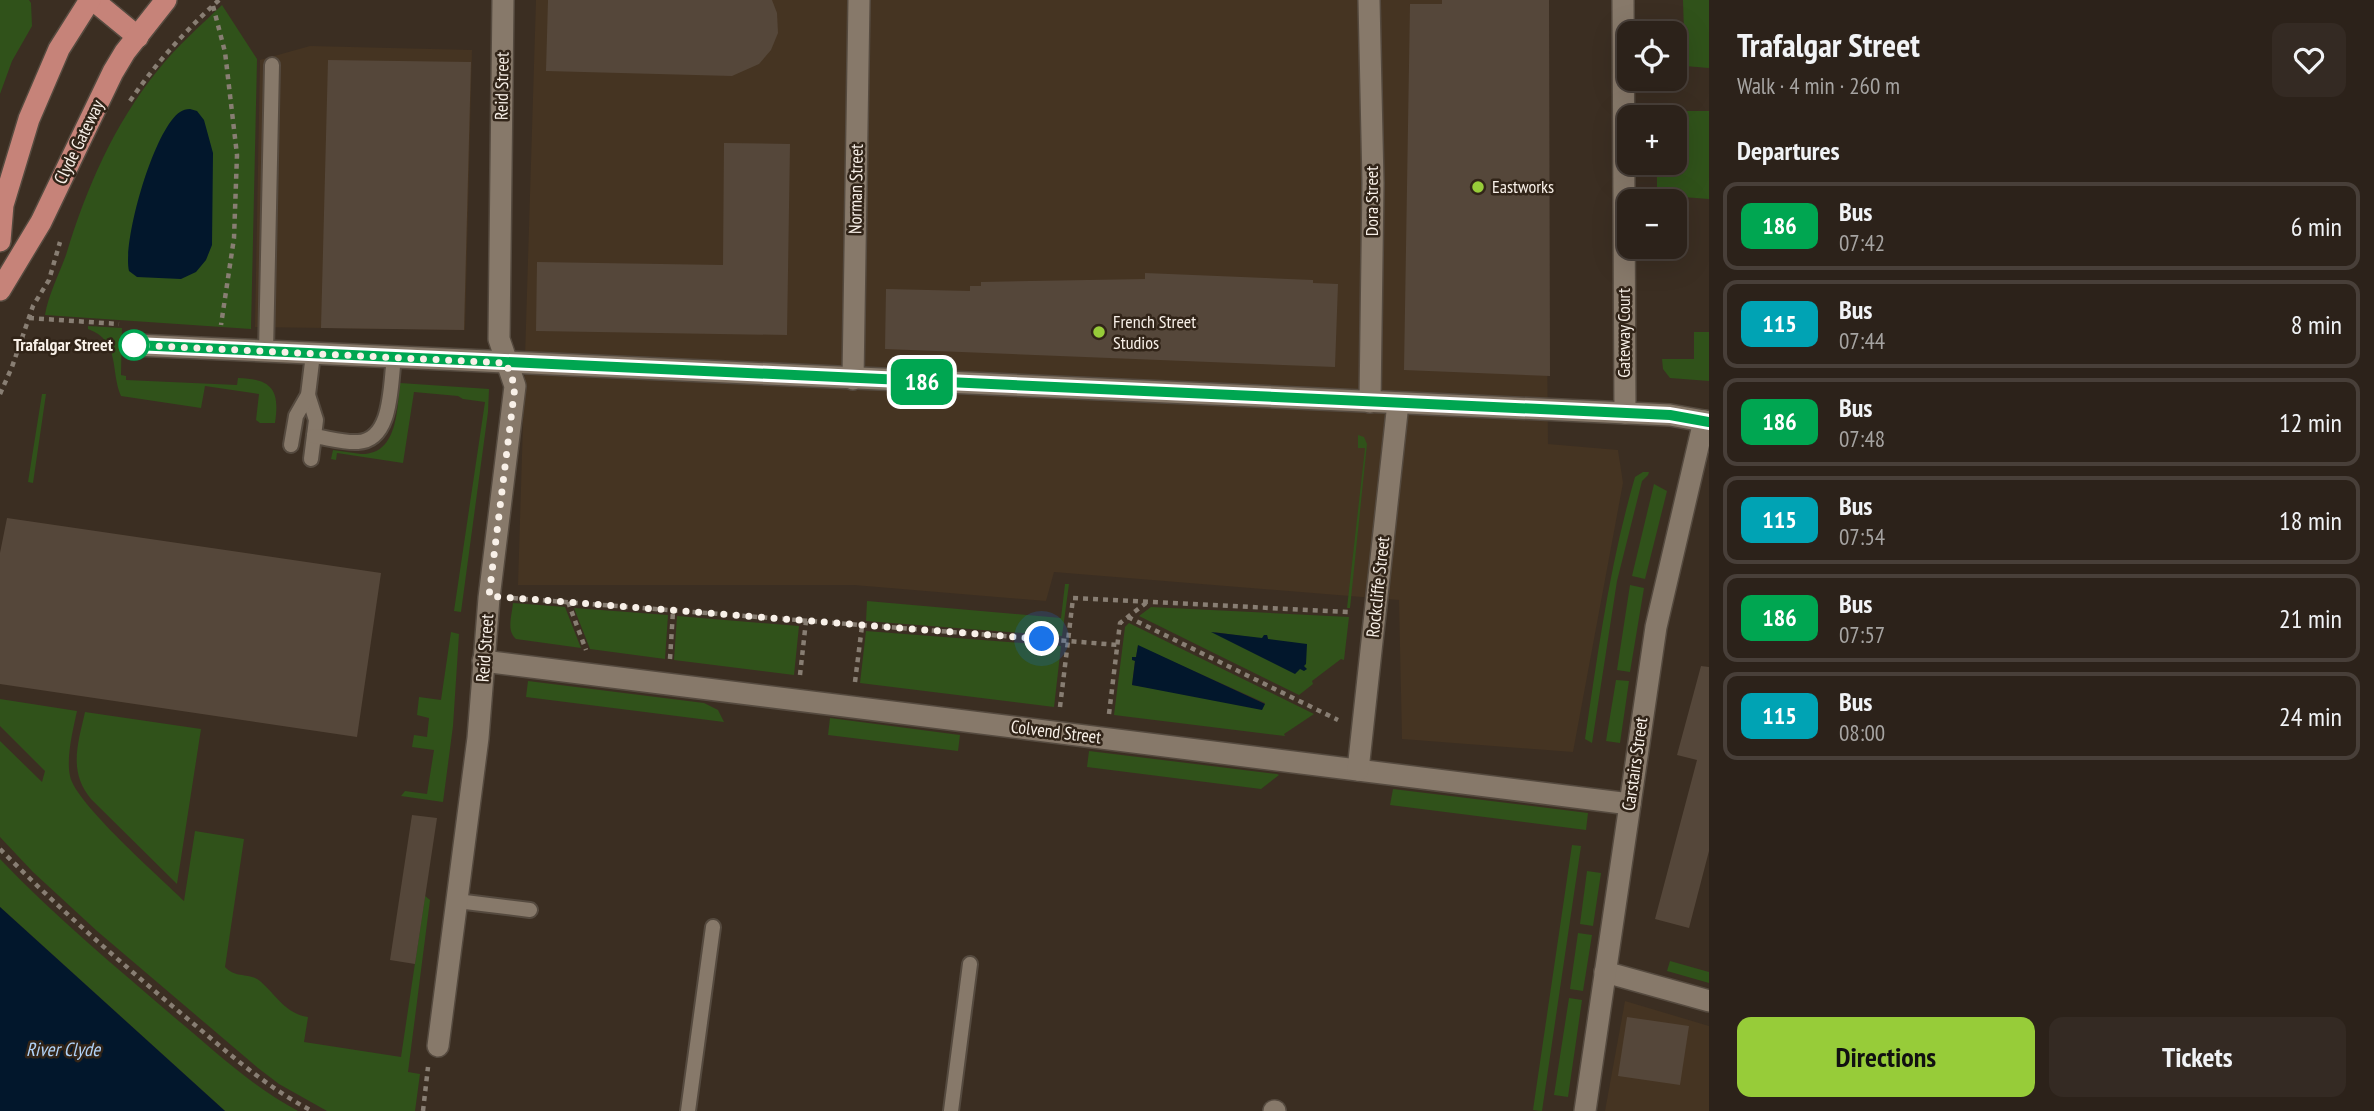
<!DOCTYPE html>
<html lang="en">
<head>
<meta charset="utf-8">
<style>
  :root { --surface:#2c221a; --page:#342a23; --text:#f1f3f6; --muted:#a6a4a2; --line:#483f39; --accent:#97cc39 }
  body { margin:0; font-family:"PT Sans Narrow",sans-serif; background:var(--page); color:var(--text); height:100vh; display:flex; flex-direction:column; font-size:26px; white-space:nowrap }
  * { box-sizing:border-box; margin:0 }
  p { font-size:23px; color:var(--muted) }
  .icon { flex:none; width:38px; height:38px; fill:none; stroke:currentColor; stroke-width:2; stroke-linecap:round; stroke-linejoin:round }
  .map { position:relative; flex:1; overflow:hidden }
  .sheet { display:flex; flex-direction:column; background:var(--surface); width:665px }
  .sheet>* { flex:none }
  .badge { padding:0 14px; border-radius:10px; font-size:24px; line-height:46px }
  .fabs { position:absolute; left:1617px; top:21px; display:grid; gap:14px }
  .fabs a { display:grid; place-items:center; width:70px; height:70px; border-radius:14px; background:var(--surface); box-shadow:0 7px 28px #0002,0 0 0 2px var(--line); font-size:35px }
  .you { position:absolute; width:35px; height:35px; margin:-18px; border:5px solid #fff; border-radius:50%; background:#1a73e8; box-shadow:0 0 0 10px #1a73e833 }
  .map>.badge { position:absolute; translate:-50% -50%; box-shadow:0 0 0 4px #fff }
  h2 { padding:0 28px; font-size:26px; line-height:63px }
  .round { display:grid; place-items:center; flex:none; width:74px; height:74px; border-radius:14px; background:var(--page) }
  .summary { display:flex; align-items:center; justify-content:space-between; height:119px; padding:0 28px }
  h1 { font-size:33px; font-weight:700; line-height:52px }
  .primary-button { display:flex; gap:14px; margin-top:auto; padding:14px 28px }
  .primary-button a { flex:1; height:80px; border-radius:14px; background:var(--accent); color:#111; font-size:28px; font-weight:700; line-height:80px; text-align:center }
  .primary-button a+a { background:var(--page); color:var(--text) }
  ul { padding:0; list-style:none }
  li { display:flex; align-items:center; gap:21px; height:88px; margin:0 14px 10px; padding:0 14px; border:4px solid var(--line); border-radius:14px }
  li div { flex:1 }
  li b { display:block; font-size:26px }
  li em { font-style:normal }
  li .badge { min-width:77px; font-weight:700; text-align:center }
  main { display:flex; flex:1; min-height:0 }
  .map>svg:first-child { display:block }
</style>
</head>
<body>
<main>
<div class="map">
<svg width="1709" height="1111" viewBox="0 0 1709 1111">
  <rect width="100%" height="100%" fill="#3b2e22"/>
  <g fill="#453422">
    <path d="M 536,0 L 1544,0 L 1548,444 L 1618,450 L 1623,483 L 1573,752 L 1402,739 L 1399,600 L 1054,572 L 1046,601 L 854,585 L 518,585 Z"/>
    <path d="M 310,46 L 472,50 L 465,330 L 255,327 L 260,60 Z"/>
    <path d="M 1625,1001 L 1709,1026 L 1709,1111 L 1605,1111 Z"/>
  </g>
  <g fill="#30521a" fill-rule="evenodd">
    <path d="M 0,0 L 29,0 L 31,3 L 32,26 L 12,61 L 0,94 Z"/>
    <path d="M 1683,0 L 1709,0 L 1709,68 L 1685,66 Z"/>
    <path d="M 222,5 L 257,59 L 251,329 L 45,315 C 48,296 59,274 66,255 C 86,189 114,124 158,70 C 177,46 200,26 222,5 Z"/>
    <path d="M 1672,111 L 1709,111 L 1709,199 L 1669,196 L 1657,188 L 1657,163 L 1675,163 L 1675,117 L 1663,117 Z"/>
    <path d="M 88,326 L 122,328 L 121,375 L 126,376 L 126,380 L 237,385 L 238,378 C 272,379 280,390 275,423 L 260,423 L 256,420 L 259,394 L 205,386 L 201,408 L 121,396 C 110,371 121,341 88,329 Z"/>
    <path d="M 1694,332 L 1709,332 L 1709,381 L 1670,378 L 1663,369 L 1662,359 L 1694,359 Z"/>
    <path d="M 400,383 L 489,389 L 488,412 L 461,612 L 454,611 L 485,402 L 463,399 L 458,396 L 414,392 L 403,463 L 337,453 L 336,460 L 331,459 L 333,450 C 342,451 352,453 361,454 C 398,455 397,409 400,383 Z"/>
    <path d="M 42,394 L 46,394 L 33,483 L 28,482 Z"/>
    <path d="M 1358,435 L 1364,437 L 1367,444 L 1350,608 L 1347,608 L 1365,448 L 1358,448 Z"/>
    <path d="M 1643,472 L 1649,472 L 1648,475 L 1642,481 L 1617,581 L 1592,743 L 1585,739 C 1598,651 1610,563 1635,477 Z"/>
    <path d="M 1654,484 L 1667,491 L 1645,579 L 1632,576 Z"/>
    <path d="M 1065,584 L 1069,584 L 1062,636 L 866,621 L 867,601 L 1061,618 Z"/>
    <path d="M 1630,585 L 1644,588 L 1630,672 L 1617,670 Z"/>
    <path d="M 513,603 L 565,607 L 581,648 L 516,639 C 506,631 512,615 513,603 Z"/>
    <path d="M 1151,607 L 1349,617 L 1344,660 L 1341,659 L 1312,681 L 1313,684 L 1299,695 L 1139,616 ZM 1214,632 L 1263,639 L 1267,635 L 1268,639 L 1306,669 L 1300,669 Z"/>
    <path d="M 574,608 L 668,615 L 665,659 L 590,649 Z"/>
    <path d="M 677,616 L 799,626 L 794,675 L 674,660 Z"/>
    <path d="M 1129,623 L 1314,714 L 1284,734 L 1285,736 L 1114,715 L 1125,627 ZM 1138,646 L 1265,703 L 1265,704 L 1132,685 L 1135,661 L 1132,657 L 1136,657 Z"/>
    <path d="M 866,631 L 1061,646 L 1054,707 L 860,683 Z"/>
    <path d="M 451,632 L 459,634 L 453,726 L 443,802 L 401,796 L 405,791 L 427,794 L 434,750 L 412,747 L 414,735 L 427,737 L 429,718 L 417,715 L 419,697 L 441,700 Z"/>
    <path d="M 1616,680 L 1629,681 L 1620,743 L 1606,741 Z"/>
    <path d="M 528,681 L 704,703 L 718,710 L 724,722 L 526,697 Z"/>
    <path d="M 0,699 L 77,711 C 73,730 66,757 70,776 C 75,803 161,878 184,901 L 195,831 L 244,839 L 225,967 C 236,979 249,972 260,981 C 276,995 286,1014 308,1017 L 304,1042 L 401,1057 L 425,896 L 430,900 L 408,1072 L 420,1074 L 415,1111 L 327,1111 L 279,1084 L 258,1068 L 97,931 L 33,872 L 0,837 L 0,741 L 42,782 L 45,771 L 0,726 Z"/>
    <path d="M 85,712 L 201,729 L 177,884 L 91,799 C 68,771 78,744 85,712 Z"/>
    <path d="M 830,718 L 960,735 L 958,751 L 828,735 Z"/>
    <path d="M 1089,751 L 1277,774 L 1279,775 L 1261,789 L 1087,767 Z"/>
    <path d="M 1393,789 L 1588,813 L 1586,830 L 1390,805 Z"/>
    <path d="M 1572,845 L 1581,846 L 1542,1111 L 1533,1110 Z"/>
    <path d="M 0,859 C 54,916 115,966 174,1017 C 214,1050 252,1087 298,1111 L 225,1111 L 0,907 Z"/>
    <path d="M 1587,871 L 1601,873 L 1593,926 L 1580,924 Z"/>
    <path d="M 1578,933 L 1592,935 L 1583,991 L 1570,989 Z"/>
    <path d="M 1670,961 L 1709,972 L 1709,983 L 1667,971 Z"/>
    <path d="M 1569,998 L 1582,1000 L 1568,1097 L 1554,1095 Z"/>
  </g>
  <g fill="#02172c">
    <path d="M 190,109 L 197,111 L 204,120 L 213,153 L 212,245 L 206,260 L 196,272 L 181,279 L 137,277 L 129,271 C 122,241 154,129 180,112 C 183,110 186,109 190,109 Z"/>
    <path d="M 1211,632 L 1262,638 L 1264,635 L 1267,635 L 1268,639 L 1307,644 L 1306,664 L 1304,666 L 1307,669 L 1304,671 L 1300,669 L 1295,674 Z"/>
    <path d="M 1138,645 L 1265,704 L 1262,710 L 1132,685 L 1135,661 L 1132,660 L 1132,657 L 1136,657 Z"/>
    <path d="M 0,907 L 225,1111 L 0,1111 Z"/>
  </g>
  <g fill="#55473a">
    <path d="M 548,0 L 772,0 L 777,13 L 778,33 L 771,50 L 759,64 L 732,76 L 546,71 Z"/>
    <path d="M 1442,0 L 1549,0 L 1550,376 L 1404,370 L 1410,4 L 1442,4 Z"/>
    <path d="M 328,60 L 471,62 L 464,330 L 321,328 Z"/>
    <path d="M 724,143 L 790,144 L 787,335 L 536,331 L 537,262 L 723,265 Z"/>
    <path d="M 1145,273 L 1313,280 L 1313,283 L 1338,284 L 1335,367 L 885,349 L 886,289 L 970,291 L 970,286 L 981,286 L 981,282 L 1145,279 Z"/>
    <path d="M 7,518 L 381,573 L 357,737 L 0,684 L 0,553 Z"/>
    <path d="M 1701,666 L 1709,667 L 1709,851 L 1689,928 L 1655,919 L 1697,760 L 1677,755 Z"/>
    <path d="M 412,815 L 437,818 L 415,964 L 390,960 Z"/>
    <path d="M 1627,1017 L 1689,1026 L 1680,1085 L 1618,1076 Z"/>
  </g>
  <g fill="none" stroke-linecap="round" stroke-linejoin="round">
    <defs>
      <g id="lane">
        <path d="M 266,352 L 272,65"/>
        <path d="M 308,395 L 316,420 L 311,459"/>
        <path d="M 314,436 C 328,438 344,443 358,442 C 393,440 390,384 394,358"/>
        <path d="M 291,445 L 296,416 L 308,395 L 313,354"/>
        <path d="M 457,901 L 530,910"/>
        <path d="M 688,1111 L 713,927"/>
        <path d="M 951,1111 L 970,964"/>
      </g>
      <g id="street">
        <path d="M 1369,0 L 1373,183 L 1370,402"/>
        <path d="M 1623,0 L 1625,413"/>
        <path d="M 134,345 L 1670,415 L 1709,422"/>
        <path d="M 853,379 L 859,0"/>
        <path d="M 483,661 L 1630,804"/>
        <path d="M 1358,770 L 1398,403"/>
        <path d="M 1605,972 L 1709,1001"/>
        <path d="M 438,1046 L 478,738 L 489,598 L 515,386 L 499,339 L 503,0"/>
        <path d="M 1274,1111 L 1275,1111"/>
        <path d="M 1585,1111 L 1656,627 L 1704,421"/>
      </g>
      <g id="primary">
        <path d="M 93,0 L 138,37"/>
        <path d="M 0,241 L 3,205 L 29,119 L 59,49 L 90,0"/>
        <path d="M 0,290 L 41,222 L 113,72 L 125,52 L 166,0"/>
      </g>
    </defs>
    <use href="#lane" stroke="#554a3f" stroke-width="18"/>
    <use href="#street" stroke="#554a3f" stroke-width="24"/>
    <use href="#primary" stroke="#554a3f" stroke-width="24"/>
    <g stroke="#887e73" stroke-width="4.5" stroke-dasharray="5 5" stroke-linecap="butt">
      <path d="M 213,6 L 225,52 L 237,155 L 234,238 L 221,325"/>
      <path d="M 130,101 C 156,63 185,31 219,0"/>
      <path d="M 29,318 L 119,324"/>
      <path d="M 0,394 L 12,367 L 33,306 L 49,280 L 60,242"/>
      <path d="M 513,598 L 1068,641 L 1073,598 L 1349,612 L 1351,609"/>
      <path d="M 568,602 L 586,650"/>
      <path d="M 1128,617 L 1338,720"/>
      <path d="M 670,659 L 673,611"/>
      <path d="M 800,675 L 806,621"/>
      <path d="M 855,682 L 862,626"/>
      <path d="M 1060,707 L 1068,641 L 1118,645"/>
      <path d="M 1109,714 L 1120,623 L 1146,603"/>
      <path d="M 0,849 C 58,908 120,962 183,1015 C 224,1049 264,1086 312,1111"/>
      <path d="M 423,1111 L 428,1067"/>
    </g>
    <use href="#lane" stroke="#87796a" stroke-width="14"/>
    <use href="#street" stroke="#87796a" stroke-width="21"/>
    <use href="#primary" stroke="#c68379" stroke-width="21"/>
  </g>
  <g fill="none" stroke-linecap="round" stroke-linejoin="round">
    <defs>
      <path id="line" d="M 134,345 L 1670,415 L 1709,422"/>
    </defs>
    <use href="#line" stroke="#fff" stroke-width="16"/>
    <use href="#line" stroke="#00a651" stroke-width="10"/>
    <path stroke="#f8f0e8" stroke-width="7" stroke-dasharray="0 12.6" d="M 134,345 L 506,363 L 515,386 L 489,596 L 1042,639"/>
  </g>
  <g fill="#97cc39" stroke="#312418" stroke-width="2.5">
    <circle cx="1478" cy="187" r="7"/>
    <circle cx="1099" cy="332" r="7"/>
  </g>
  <circle fill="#fff" stroke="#00a651" stroke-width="3.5" cx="134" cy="345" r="14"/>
  <g text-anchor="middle" stroke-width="5" stroke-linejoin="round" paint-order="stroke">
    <g font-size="18" fill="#f8f0e8" stroke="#312418">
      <text transform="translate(502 86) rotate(-89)" y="6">Reid Street</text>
      <text transform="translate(79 142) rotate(-64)" y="6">Clyde Gateway</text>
      <text transform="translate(856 189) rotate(-89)" y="6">Norman Street</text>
      <text transform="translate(1372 201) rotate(-90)" y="6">Dora Street</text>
      <text transform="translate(1624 333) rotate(-90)" y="6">Gateway Court</text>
      <text transform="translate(1378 587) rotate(-84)" y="6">Rockcliffe Street</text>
      <text transform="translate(485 648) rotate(-86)" y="6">Reid Street</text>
      <text transform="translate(1056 732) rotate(7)" y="6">Colvend Street</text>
      <text transform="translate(1635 764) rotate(-82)" y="6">Carstairs Street</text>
    </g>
    <g font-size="18" fill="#f8f0e8" stroke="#312418" text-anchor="start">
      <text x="1492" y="193">Eastworks</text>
      <text x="1113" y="328">French Street<tspan x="1113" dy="21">Studios</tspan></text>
    </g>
    <g font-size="18" font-weight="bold" fill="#f8f0e8" stroke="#312418" text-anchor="end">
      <text x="113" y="351">Trafalgar Street</text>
    </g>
    <g font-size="19" font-style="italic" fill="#b1d3f8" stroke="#312418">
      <text x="63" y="1056">River Clyde</text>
    </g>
  </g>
</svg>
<div class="fabs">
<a><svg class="icon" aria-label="locate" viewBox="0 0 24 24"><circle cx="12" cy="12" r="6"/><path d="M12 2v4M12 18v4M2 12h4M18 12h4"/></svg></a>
<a>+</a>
<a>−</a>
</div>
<div class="you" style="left:1042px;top:639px"></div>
<b class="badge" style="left:922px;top:382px;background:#00a651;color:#fff">186</b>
</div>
<section class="sheet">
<div class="summary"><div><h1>Trafalgar Street</h1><p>Walk · 4 min · 260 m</p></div><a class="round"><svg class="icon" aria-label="heart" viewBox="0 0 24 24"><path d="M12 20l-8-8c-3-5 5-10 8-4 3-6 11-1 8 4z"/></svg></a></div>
<h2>Departures</h2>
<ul>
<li><span class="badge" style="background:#00a651;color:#fff">186</span><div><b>Bus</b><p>07:42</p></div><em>6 min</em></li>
<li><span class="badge" style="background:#00a3b4;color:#fff">115</span><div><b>Bus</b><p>07:44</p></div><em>8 min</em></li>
<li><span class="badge" style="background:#00a651;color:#fff">186</span><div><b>Bus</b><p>07:48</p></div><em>12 min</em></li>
<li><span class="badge" style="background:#00a3b4;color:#fff">115</span><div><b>Bus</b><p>07:54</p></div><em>18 min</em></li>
<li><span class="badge" style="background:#00a651;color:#fff">186</span><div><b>Bus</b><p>07:57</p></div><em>21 min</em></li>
<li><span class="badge" style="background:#00a3b4;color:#fff">115</span><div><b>Bus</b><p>08:00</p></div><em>24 min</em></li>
</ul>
<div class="primary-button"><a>Directions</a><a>Tickets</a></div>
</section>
</main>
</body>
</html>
